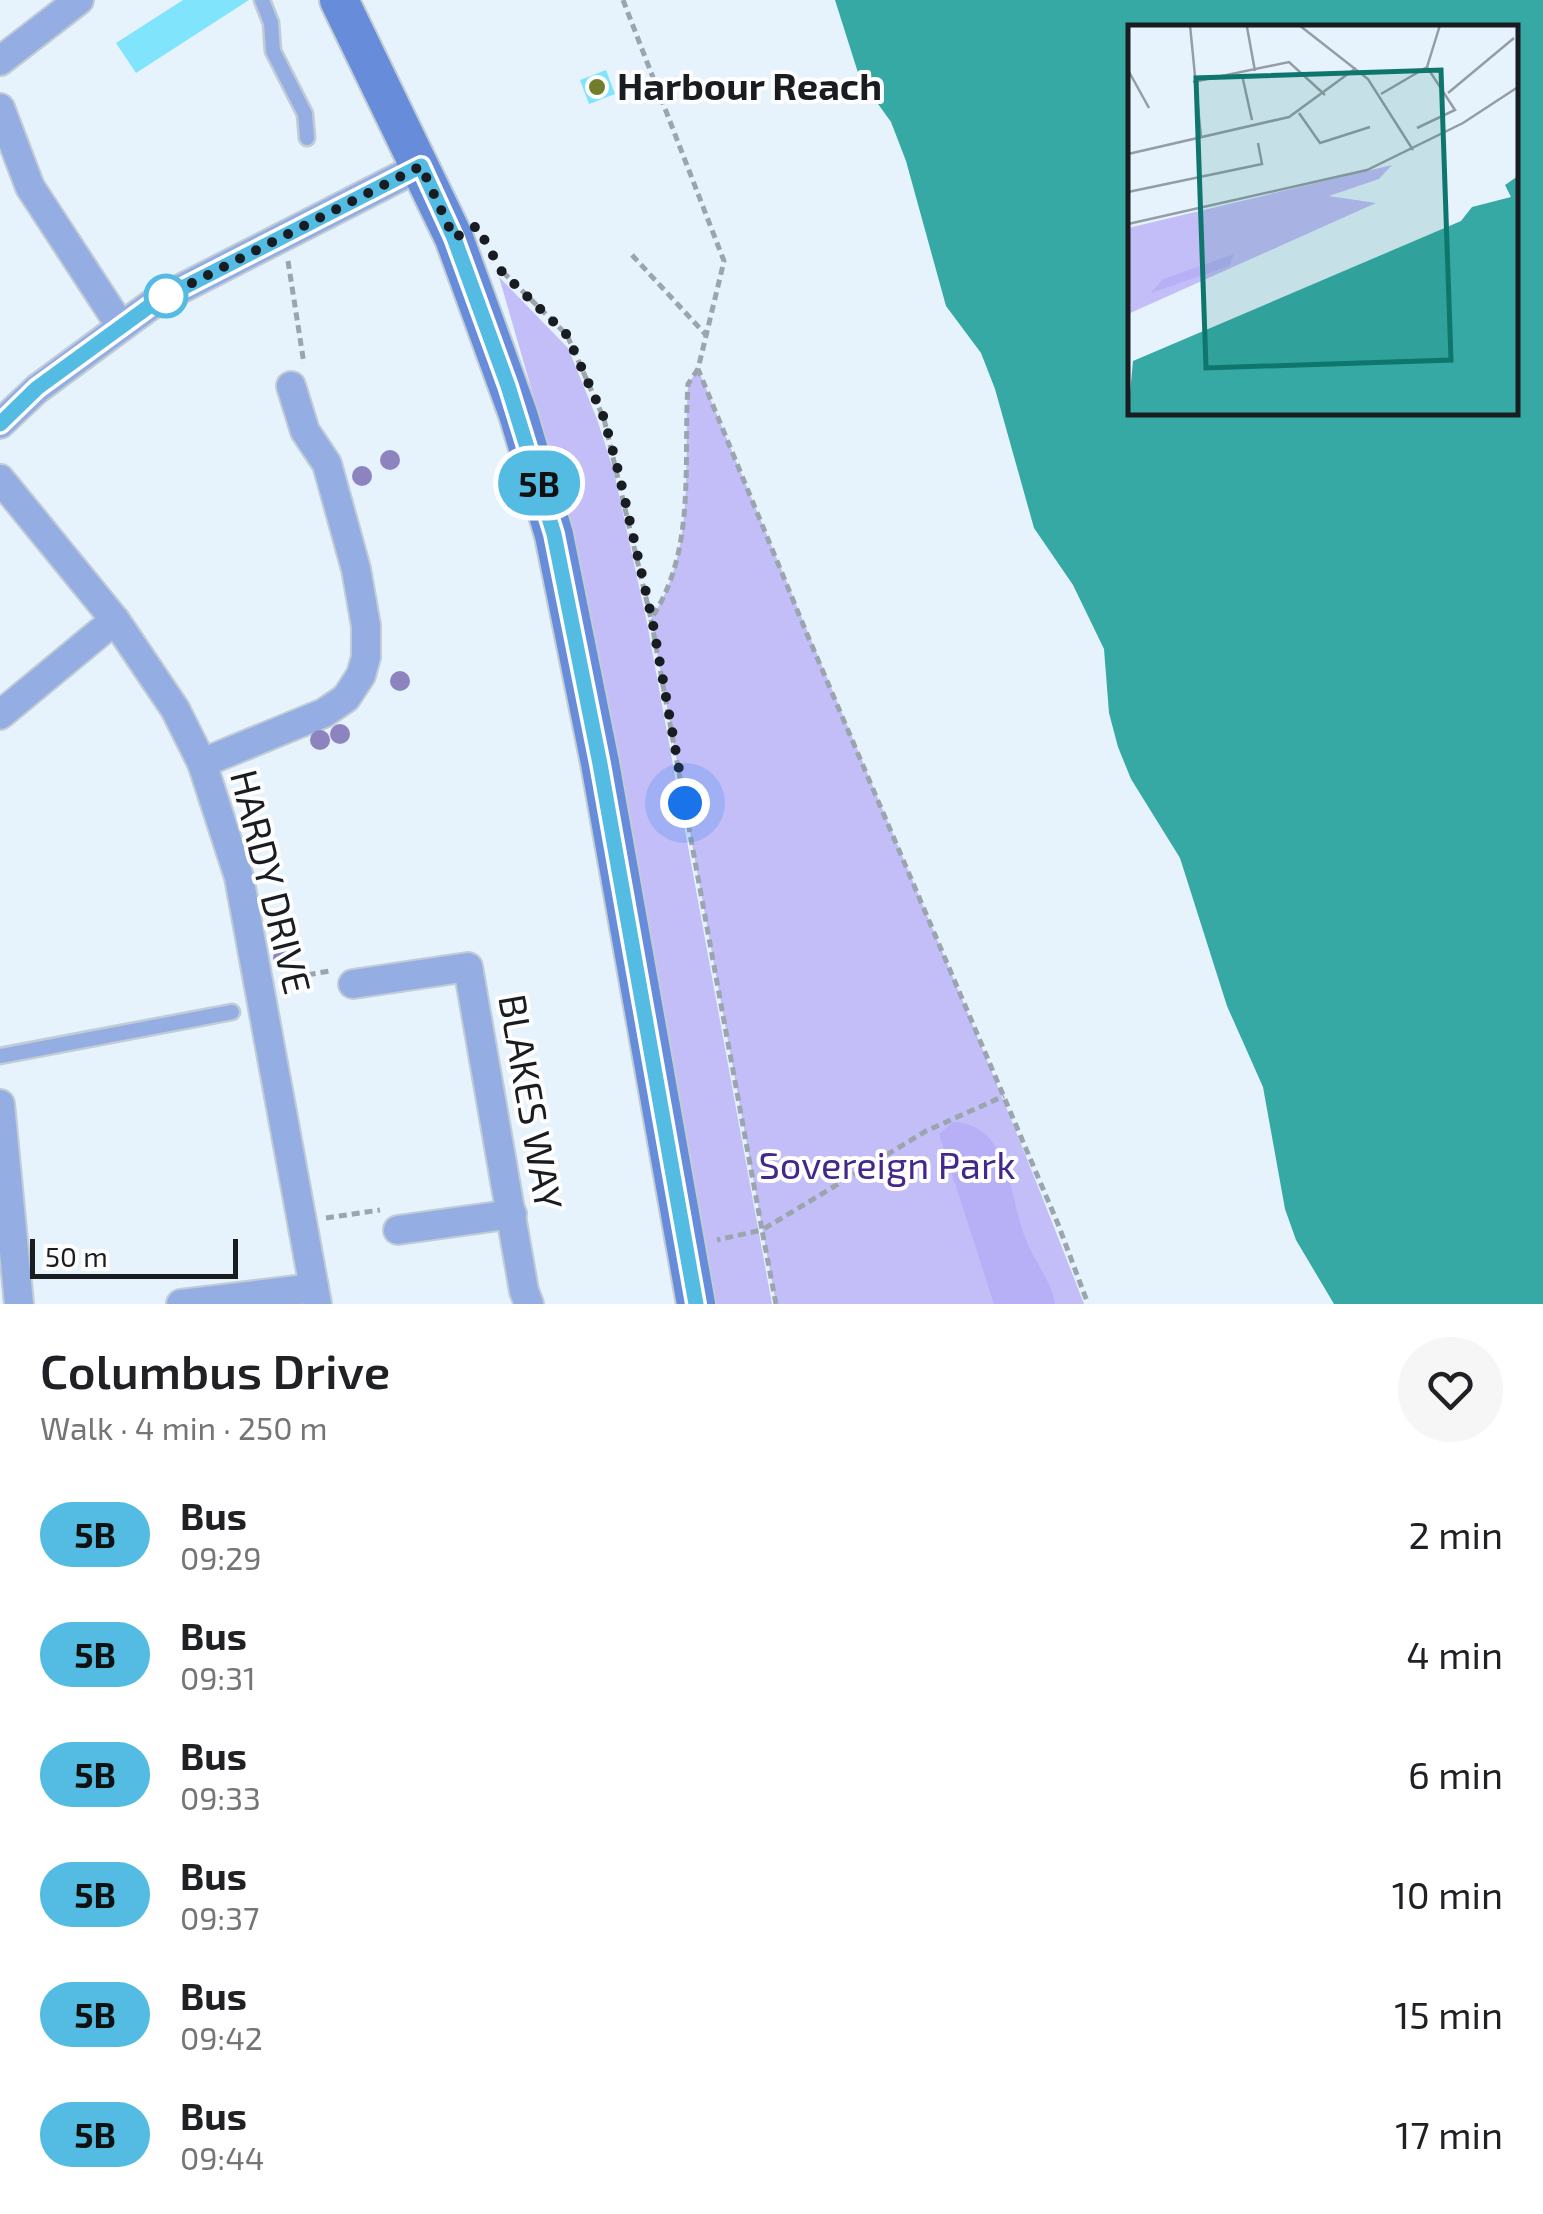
<!DOCTYPE html>
<html lang="en">
<head>
<meta charset="utf-8">
<style>
  :root { --surface:#fff; --page:#f6f6f6; --text:#202124; --muted:#757577 }
  body { margin:0; font-family:"Exo 2",sans-serif; background:var(--page); color:var(--text); height:100vh; display:flex; flex-direction:column; font-size:38px; white-space:nowrap }
  * { box-sizing:border-box; margin:0 }
  p { font-size:32px; color:var(--muted) }
  .icon { flex:none; width:55px; height:55px; fill:none; stroke:currentColor; stroke-width:2; stroke-linecap:round; stroke-linejoin:round }
  .map { position:relative; height:1304px; overflow:hidden }
  .drawer { display:flex; flex-direction:column; background:var(--surface); flex:1 }
  .drawer>* { flex:none }
  .badge { padding:0 20px; border-radius:32px; font-size:35px; line-height:65px }
  .scale { position:absolute; left:30px; bottom:25px; width:208px; box-sizing:border-box; padding-left:10px; border:5px solid #191d21; border-top:0; font-size:28px; line-height:35px; white-space:nowrap; color:#191d21; -webkit-text-stroke:8px #fefefe; paint-order:stroke }
  .you { position:absolute; width:50px; height:50px; margin:-25px; border:8px solid #fff; border-radius:50%; background:#1a73e8; box-shadow:0 0 0 15px #1a73e833 }
  .map>.badge { position:absolute; translate:-50% -50%; box-shadow:0 0 0 5px #fff }
  .round { display:grid; place-items:center; flex:none; width:105px; height:105px; border-radius:52px; background:var(--page) }
  .summary { display:flex; align-items:center; justify-content:space-between; height:170px; padding:0 40px }
  h1 { font-size:48px; font-weight:600; line-height:75px }
  ul { padding:0; list-style:none }
  li { display:flex; align-items:center; gap:30px; height:120px; padding:0 40px }
  li div { flex:1 }
  li b { display:block; font-size:38px }
  li em { font-style:normal }
  li .badge { min-width:110px; font-weight:700; text-align:center }
  .map>svg:first-child { display:block }
</style>
</head>
<body>
<div class="map">
<svg width="1543" height="1304" viewBox="0 0 1543 1304">
  <rect width="100%" height="100%" fill="#e6f3fd"/>
  <g fill="#c3bef8">
    <path d="M 499,277 L 568,348 L 597,419 L 614,472 L 647,623 L 772,1304 L 712,1304 L 567,512 Z"/>
    <path d="M 698,369 C 826,681 963,989 1084,1304 L 776,1304 L 651,619 C 697,550 683,463 688,384 Z"/>
  </g>
  <path fill="#b7b0f7" d="M 953,1122 C 1012,1124 1009,1200 1026,1240 C 1035,1263 1051,1280 1055,1304 L 994,1304 L 939,1134 Z"/>
  <path fill="#37a9a4" fill-rule="evenodd" d="M 835,0 L 1543,0 L 1543,1304 L 1334,1304 L 1296,1240 L 1285,1209 L 1263,1087 L 1227,1006 L 1180,858 L 1131,779 L 1118,747 L 1109,713 L 1104,649 L 1073,585 L 1034,528 L 995,389 L 981,353 L 946,306 L 906,161 L 891,122 L 860,79 ZM 1130,28 L 1516,28 L 1516,412 L 1130,412 Z"/>
  <g fill="#7fe4fc">
    <path d="M 183,0 L 249,0 L 136,73 L 116,43 Z"/>
    <path d="M 606,70 L 615,94 L 589,104 L 580,80 Z"/>
  </g>
  <g fill="none" stroke-linecap="round" stroke-linejoin="round">
    <defs>
      <g id="lane">
        <path d="M 262,0 L 271,23 L 273,51 L 305,114 L 307,138"/>
        <path d="M 0,1056 L 232,1012"/>
      </g>
      <g id="street">
        <path d="M 0,61 L 79,0"/>
        <path d="M 0,108 L 30,187 L 120,325"/>
        <path d="M 0,424 L 37,389 L 155,302 L 421,166"/>
        <path d="M 0,479 L 115,620 L 175,709 L 202,763 L 239,877 L 317,1304"/>
        <path d="M 0,715 L 115,620"/>
        <path d="M 202,763 L 324,713 L 346,698 L 361,675 L 366,657 L 366,626 L 356,569 L 327,464 L 305,431 L 291,386"/>
        <path d="M 353,984 L 468,967 L 524,1291 L 529,1304"/>
        <path d="M 0,1104 L 19,1304"/>
        <path d="M 398,1230 L 512,1214"/>
        <path d="M 181,1304 L 314,1288"/>
      </g>
      <path id="secondary" d="M 339,0 L 454,238 L 518,414 L 554,535 L 600,763 L 696,1304"/>
    </defs>
    <use href="#lane" stroke="#c1ccd5" stroke-width="19"/>
    <use href="#street" stroke="#c1ccd5" stroke-width="32"/>
    <use href="#secondary" stroke="#c1ccd5" stroke-width="42"/>
    <g stroke="#9ba5ad" stroke-width="5" stroke-dasharray="8 5" stroke-linecap="butt">
      <path d="M 623,0 L 724,261 L 698,369 L 807,634 L 1058,1224 L 1088,1304"/>
      <path d="M 632,255 L 707,336"/>
      <path d="M 288,261 L 304,364"/>
      <path d="M 503,272 L 567,335 L 604,419 L 651,619"/>
      <path d="M 698,369 L 688,384 C 683,463 697,550 651,619 L 762,1230 L 717,1240"/>
      <path d="M 282,979 L 330,971"/>
      <path d="M 326,1218 L 380,1210"/>
      <path d="M 776,1304 L 762,1230 L 926,1131 L 1004,1096"/>
    </g>
    <use href="#lane" stroke="#94aee4" stroke-width="14"/>
    <use href="#street" stroke="#94aee4" stroke-width="28"/>
    <use href="#secondary" stroke="#668cda" stroke-width="38"/>
  </g>
  <g fill="#8c83bf">
    <circle cx="390" cy="460" r="10"/>
    <circle cx="362" cy="476" r="10"/>
    <circle cx="400" cy="681" r="10"/>
    <circle cx="340" cy="734" r="10"/>
    <circle cx="320" cy="740" r="10"/>
    <circle cx="283" cy="958" r="10"/>
  </g>
  <g fill="none" stroke-linecap="round" stroke-linejoin="round">
    <defs>
      <path id="line" d="M 0,424 L 37,388 L 155,302 L 421,166 L 454,238 L 508,386 L 554,534 L 600,764 L 696,1304"/>
    </defs>
    <use href="#line" stroke="#fff" stroke-width="22"/>
    <use href="#line" stroke="#54bbe2" stroke-width="15"/>
    <path stroke="#191d21" stroke-width="10" stroke-dasharray="0 18" d="M 166,296 L 155,302 L 421,166 L 454,238 L 477,226 L 502,272 L 567,335 L 604,418 L 619,474 L 652,619 L 685,803"/>
  </g>
  <circle fill="#707d2a" stroke="#fefefe" stroke-width="4" cx="597" cy="87" r="10"/>
  <circle fill="#fff" stroke="#54bbe2" stroke-width="5" cx="166" cy="296" r="20"/>
  <g text-anchor="middle" stroke-width="8" stroke-linejoin="round" paint-order="stroke">
    <g font-size="38" font-weight="bold" fill="#191d21" stroke="#fefefe" text-anchor="start">
      <text x="617" y="100">Harbour Reach</text>
    </g>
    <g font-size="38" fill="#191d21" stroke="#fefefe">
      <text transform="translate(270 882) rotate(76)" y="13">HARDY DRIVE</text>
      <text transform="translate(530 1102) rotate(80)" y="13">BLAKES WAY</text>
    </g>
    <g font-size="38" fill="#42288c" stroke="#fefefe">
      <text x="887" y="1179">Sovereign Park</text>
    </g>
  </g>
  <g transform="translate(1128 25)">
    <rect width="390" height="390" fill="#e6f3fd"/>
    <path d="M 264,140 L 251,154 L 201,171 L 248,178 L 0,289 L 0,203 Z" fill="#c3bef8"/>
    <path d="M 106,229 L 101,241 L 23,268 L 35,254 Z" fill="#b7b0f7"/>
    <path d="M 390,151 L 390,390 L 0,390 L 5,336 L 333,196 L 344,182 L 383,172 L 377,160 Z" fill="#37a9a4"/>
    <path fill="none" stroke="#949da5" stroke-width="2.5" d="M 62,0 L 73,112M 171,0 L 240,54 L 285,125M 119,2 L 127,46M 0,45 L 21,83M 114,50 L 124,95M 65,57 L 161,37 L 197,70M 320,68 L 386,13M 253,69 L 299,42 L 312,0M 171,88 L 192,118 L 242,102M 289,103 L 327,85 L 299,42M 0,129 L 161,92 L 228,43M 0,167 L 134,139 L 130,118M 0,199 L 239,145 L 335,98 L 390,62"/>
    <path fill="#0f766e" fill-opacity="0.15" stroke="#0f766e" stroke-width="5" d="M 313,45 L 323,335 L 78,343 L 68,53 Z"/>
    <rect width="390" height="390" fill="none" stroke="#191d21" stroke-width="5"/>
  </g>
</svg>
<div class="scale">50 m</div>
<div class="you" style="left:685px;top:803px"></div>
<b class="badge" style="left:539px;top:483px;background:#54bbe2;color:#111">5B</b>
</div>
<section class="drawer">
<div class="summary"><div><h1>Columbus Drive</h1><p>Walk · 4 min · 250 m</p></div><a class="round"><svg class="icon" aria-label="heart" viewBox="0 0 24 24"><path d="M12 20l-8-8c-3-5 5-10 8-4 3-6 11-1 8 4z"/></svg></a></div>
<ul>
<li><span class="badge" style="background:#54bbe2;color:#111">5B</span><div><b>Bus</b><p>09:29</p></div><em>2 min</em></li>
<li><span class="badge" style="background:#54bbe2;color:#111">5B</span><div><b>Bus</b><p>09:31</p></div><em>4 min</em></li>
<li><span class="badge" style="background:#54bbe2;color:#111">5B</span><div><b>Bus</b><p>09:33</p></div><em>6 min</em></li>
<li><span class="badge" style="background:#54bbe2;color:#111">5B</span><div><b>Bus</b><p>09:37</p></div><em>10 min</em></li>
<li><span class="badge" style="background:#54bbe2;color:#111">5B</span><div><b>Bus</b><p>09:42</p></div><em>15 min</em></li>
<li><span class="badge" style="background:#54bbe2;color:#111">5B</span><div><b>Bus</b><p>09:44</p></div><em>17 min</em></li>
</ul>
</section>
</body>
</html>
